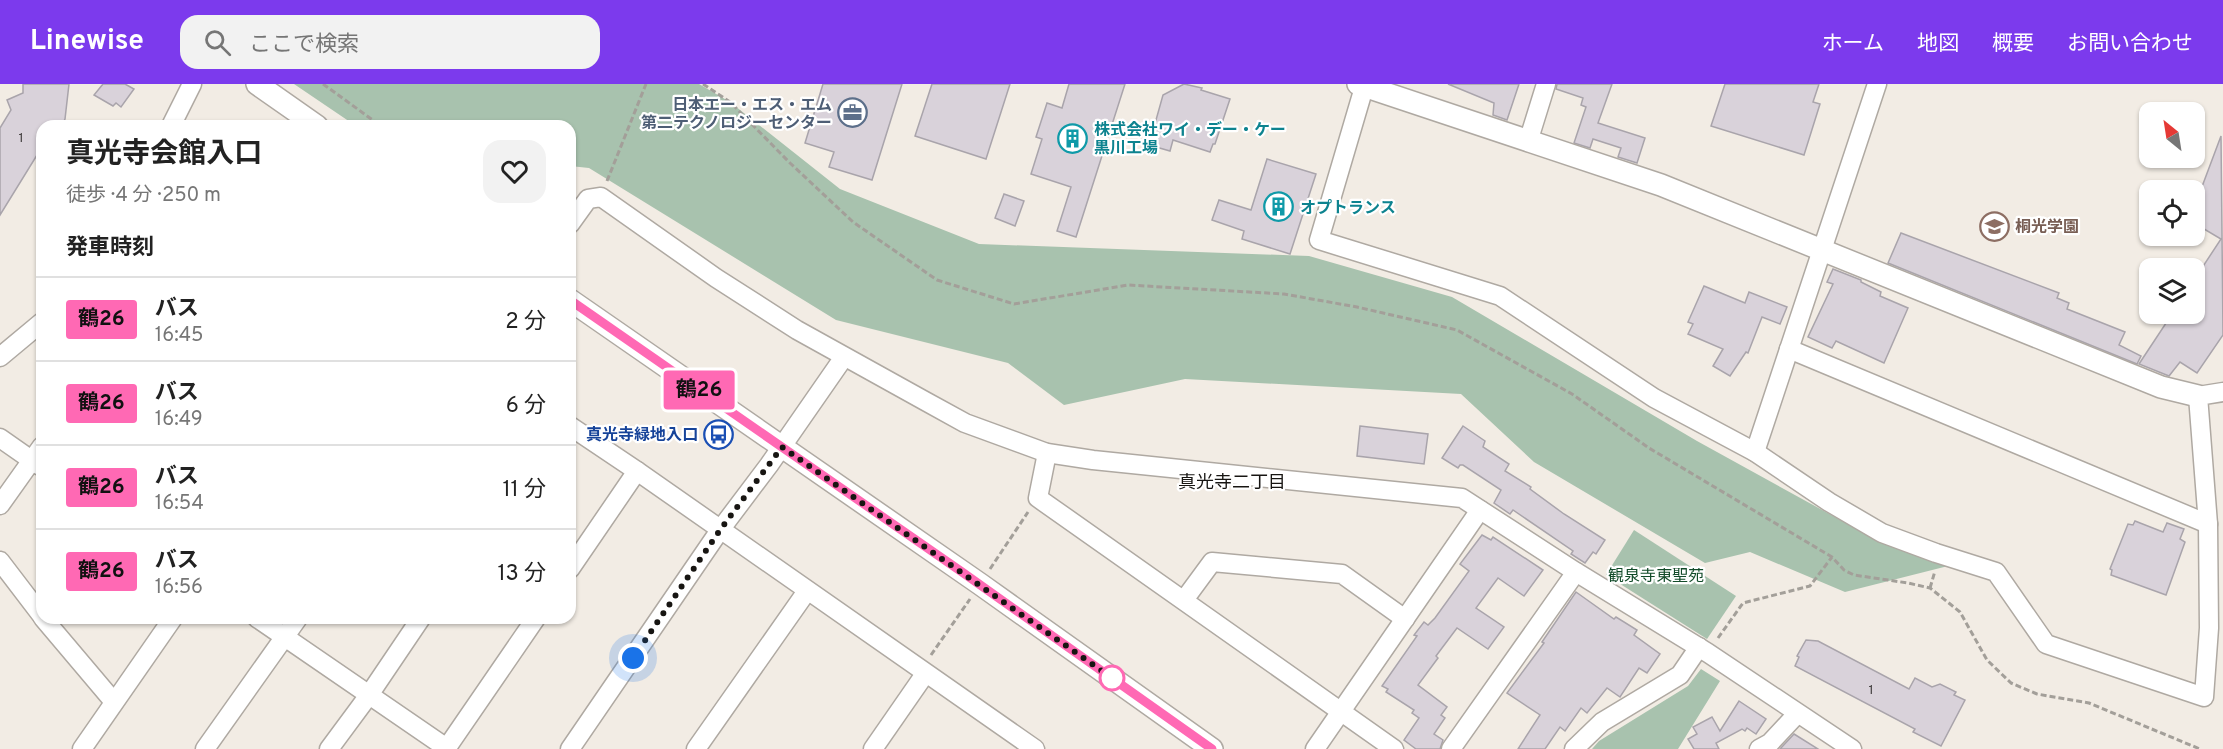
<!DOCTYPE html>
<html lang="ja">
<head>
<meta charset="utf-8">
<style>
  :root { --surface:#fff; --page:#f2f2f2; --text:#222; --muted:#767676; --line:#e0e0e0; --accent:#7c3aed }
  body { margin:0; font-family:Overpass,"Noto Sans JP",sans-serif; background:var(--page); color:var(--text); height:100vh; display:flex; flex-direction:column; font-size:22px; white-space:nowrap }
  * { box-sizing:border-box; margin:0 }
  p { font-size:20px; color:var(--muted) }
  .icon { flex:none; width:33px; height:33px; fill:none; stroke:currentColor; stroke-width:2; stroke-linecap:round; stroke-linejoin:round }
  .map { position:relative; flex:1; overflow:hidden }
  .panel { position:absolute; left:36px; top:36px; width:540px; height:504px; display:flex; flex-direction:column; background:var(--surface); border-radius:18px; box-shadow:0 2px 4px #0004 }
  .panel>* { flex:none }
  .badge { padding:0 12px; border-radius:4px; font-size:21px; line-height:39px }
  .needle { width:39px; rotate:330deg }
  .tools { position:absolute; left:2139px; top:18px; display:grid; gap:12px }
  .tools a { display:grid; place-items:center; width:66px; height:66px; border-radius:12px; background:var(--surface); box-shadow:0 2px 4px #0004; font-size:30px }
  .you { position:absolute; width:30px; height:30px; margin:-15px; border:4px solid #fff; border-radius:50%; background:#1a73e8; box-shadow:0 0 0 9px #1a73e833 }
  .map>.badge { position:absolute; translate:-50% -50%; box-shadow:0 0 0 3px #fff }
  h2 { padding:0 30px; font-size:22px; line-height:54px }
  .round { display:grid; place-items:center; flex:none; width:63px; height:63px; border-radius:18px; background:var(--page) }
  .headline { display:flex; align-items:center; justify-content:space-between; height:102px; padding:0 30px }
  h1 { font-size:28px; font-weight:700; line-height:45px }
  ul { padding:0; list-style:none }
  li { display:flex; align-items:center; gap:18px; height:84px; padding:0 30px; border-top:2px solid var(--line) }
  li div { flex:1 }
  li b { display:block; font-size:22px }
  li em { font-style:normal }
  li .badge { min-width:66px; font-weight:700; text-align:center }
  header { display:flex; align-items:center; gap:36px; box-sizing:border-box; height:84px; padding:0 30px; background:var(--accent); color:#fff }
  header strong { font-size:28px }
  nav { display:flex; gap:33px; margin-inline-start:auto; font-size:21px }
  .search { width:420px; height:54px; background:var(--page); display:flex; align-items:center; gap:15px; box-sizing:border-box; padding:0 21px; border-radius:18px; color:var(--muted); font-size:22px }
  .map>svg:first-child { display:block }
</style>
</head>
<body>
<header>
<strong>Linewise</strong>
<div class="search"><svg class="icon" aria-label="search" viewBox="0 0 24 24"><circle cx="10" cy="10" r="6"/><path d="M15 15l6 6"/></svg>ここで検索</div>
<nav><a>ホーム</a><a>地図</a><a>概要</a><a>お問い合わせ</a></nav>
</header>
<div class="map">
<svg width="2223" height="665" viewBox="0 0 2223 665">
  <rect width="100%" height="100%" fill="#f2ece4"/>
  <g fill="#a8c2ae">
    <path d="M 294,0 L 699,0 L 730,18 L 840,105 L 979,160 L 1309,172 L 1452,213 L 1697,357 L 1873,454 L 1952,481 L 1845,508 L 1750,468 L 1705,479 L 1534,378 L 1461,310 L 1185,295 L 1064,321 L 1008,279 L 836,236 L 589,84 L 570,82 L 570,42 L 356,42 Z"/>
    <path d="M 1634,446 L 1736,512 L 1707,555 L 1606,491 Z"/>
    <path d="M 1701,585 L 1720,597 L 1678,665 L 1592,665 L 1599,657 L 1688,602 Z"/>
  </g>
  <g fill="#d9d2da" stroke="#a9a4ab" stroke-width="1.5">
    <path d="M 23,0 L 69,0 L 65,35 L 61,42 L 42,42 L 42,63 L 0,131 L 0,44 L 11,26 L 7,16 L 23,9 Z"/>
    <path d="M 103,0 L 125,0 L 134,5 L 121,23 L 116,19 L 113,22 L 94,11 Z"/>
    <path d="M 823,0 L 902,0 L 872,96 L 829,83 L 834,68 L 805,59 Z"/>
    <path d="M 932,0 L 1010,0 L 986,75 L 915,52 Z"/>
    <path d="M 1069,0 L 1125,0 L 1076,153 L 1057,147 L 1071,103 L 1031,90 L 1042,55 L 1036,53 L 1047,19 L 1062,24 Z"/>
    <path d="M 1184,0 L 1202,4 L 1201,6 L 1230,15 L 1215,60 L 1213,60 L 1210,68 L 1173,56 L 1170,67 L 1149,61 L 1163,11 Z"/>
    <path d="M 1448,0 L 1519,0 L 1507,36 L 1493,31 L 1494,19 Z"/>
    <path d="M 1557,0 L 1612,0 L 1598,39 L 1645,54 L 1637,79 L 1618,73 L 1621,64 L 1593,55 L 1590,64 L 1574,59 L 1586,23 L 1581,21 L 1583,14 L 1556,5 Z"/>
    <path d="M 1725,0 L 1819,0 L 1813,18 L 1820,20 L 1804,71 L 1711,42 Z"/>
    <path d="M 2221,52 L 2223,251 L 2197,289 L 2180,278 L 2169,292 L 2139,280 L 2172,230 L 2194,230 L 2194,196 L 2221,155 L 2194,139 L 2194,124 Z"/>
    <path d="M 1267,75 L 1316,90 L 1290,170 L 1242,155 L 1244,147 L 1212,136 L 1219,116 L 1251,126 Z"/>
    <path d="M 1004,110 L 1024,117 L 1015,142 L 995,134 Z"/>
    <path d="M 1901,149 L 2059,209 L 2057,214 L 2069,219 L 2067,225 L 2125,248 L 2119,261 L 2141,272 L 2137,280 L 1888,179 Z"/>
    <path d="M 1833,185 L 1861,196 L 1861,198 L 1881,208 L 1880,212 L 1908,224 L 1884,279 L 1836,257 L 1832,264 L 1808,253 L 1833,200 L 1827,198 Z"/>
    <path d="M 1704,202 L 1745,219 L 1749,208 L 1787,223 L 1780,240 L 1762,233 L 1748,269 L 1746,268 L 1730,292 L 1713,282 L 1723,265 L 1688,250 L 1693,240 L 1688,238 Z"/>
    <path d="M 1360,342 L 1428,350 L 1424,380 L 1357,372 Z"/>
    <path d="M 1463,342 L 1485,357 L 1483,363 L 1509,380 L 1505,387 L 1531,403 L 1530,405 L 1564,430 L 1605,456 L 1596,470 L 1593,468 L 1585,479 L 1571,470 L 1573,467 L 1513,426 L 1510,430 L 1494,419 L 1501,406 L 1463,381 L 1460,381 L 1458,384 L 1442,374 Z"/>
    <path d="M 2135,437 L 2163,448 L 2167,439 L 2184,445 L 2180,455 L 2185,458 L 2166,511 L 2111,491 L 2112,486 L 2110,485 L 2128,440 L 2133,441 Z"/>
    <path d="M 1482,451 L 1491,456 L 1493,453 L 1543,486 L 1524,512 L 1498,494 L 1476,524 L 1504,543 L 1488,565 L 1457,544 L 1436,572 L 1438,574 L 1418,601 L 1447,623 L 1441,631 L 1445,634 L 1434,650 L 1443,656 L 1440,665 L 1416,665 L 1404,656 L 1419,634 L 1412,629 L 1414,626 L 1386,608 L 1388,605 L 1382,602 L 1417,552 L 1414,551 L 1424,538 L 1428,541 L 1435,534 L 1469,487 L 1460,480 Z"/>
    <path d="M 1576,508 L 1614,535 L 1616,533 L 1637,546 L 1634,551 L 1660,570 L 1647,589 L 1639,584 L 1620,613 L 1607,604 L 1587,629 L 1581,624 L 1565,647 L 1560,643 L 1545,665 L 1518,665 L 1540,631 L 1507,609 L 1544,559 L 1542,558 Z"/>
    <path d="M 1806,556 L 1818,557 L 1909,605 L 1915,594 L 1932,603 L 1940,600 L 1956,608 L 1954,611 L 1965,616 L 1941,662 L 1913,648 L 1915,645 L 1795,582 L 1799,573 L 1797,572 Z"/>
    <path d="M 1739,617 L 1766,635 L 1756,650 L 1747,644 L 1745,647 L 1742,645 L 1716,659 L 1719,665 L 1694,665 L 1688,655 L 1697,650 L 1693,643 L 1712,633 L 1720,647 Z"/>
    <path d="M 1794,650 L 1818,665 L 1780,665 Z"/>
  </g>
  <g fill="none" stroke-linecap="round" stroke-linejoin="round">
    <defs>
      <g id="minor">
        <path d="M 1365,0 L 1319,156 L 1500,212 L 1654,314 L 1755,368 L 1829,418 L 1882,449 L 1936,469 L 1996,488 L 2046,560 L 2204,613 L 2209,544 L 2208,440 L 2198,312 L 2223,308"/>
        <path d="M 171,42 L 192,0"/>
        <path d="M 1528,58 L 1546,0"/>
        <path d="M 570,140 L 588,115 L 601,113 L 716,194 L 797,246 L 925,317 L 965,339 L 1047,369 L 1093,376 L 1462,414 L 1576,488 L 1708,569 L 1852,665"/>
        <path d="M 1789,265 L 2208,440"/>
        <path d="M 0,273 L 42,238"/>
        <path d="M 570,342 L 637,387 L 1035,665"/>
        <path d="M 0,354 L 40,382"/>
        <path d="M 1755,368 L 1877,0"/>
        <path d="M 1047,369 L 1038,414 L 1394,665"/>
        <path d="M 0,421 L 42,362"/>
        <path d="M 0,477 L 42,532"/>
        <path d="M 570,485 L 637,387"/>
        <path d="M 1184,516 L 1212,478 L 1342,490 L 1405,535"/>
        <path d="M 43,534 L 114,618"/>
        <path d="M 257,534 L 448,665"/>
        <path d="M 82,665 L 173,534"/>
        <path d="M 205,665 L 298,534"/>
        <path d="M 329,665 L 369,611 L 421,534"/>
        <path d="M 446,665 L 536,534"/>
        <path d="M 570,665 L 720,446 L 769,381 L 844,273"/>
        <path d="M 696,665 L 807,507"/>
        <path d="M 873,665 L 925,590"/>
        <path d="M 1315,665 L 1480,426"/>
        <path d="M 1451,665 L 1576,488"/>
        <path d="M 1574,665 L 1602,638 L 1680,591 L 1699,563"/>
        <path d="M 1759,665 L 1770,659 L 1797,630"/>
      </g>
      <g id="tertiary">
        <path d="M 257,0 L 317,42"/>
        <path d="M 1358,0 L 1661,101 L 2161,303 L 2198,312"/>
        <path d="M 570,216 L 980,500 L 1212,665"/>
      </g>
    </defs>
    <use href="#minor" stroke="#afa9a2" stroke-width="21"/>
    <use href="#tertiary" stroke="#afa9a2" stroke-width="24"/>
    <g stroke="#a39f99" stroke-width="3" stroke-dasharray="6 3" stroke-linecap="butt">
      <path d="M 323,0 L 381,42"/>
      <path d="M 703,0 L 730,18 L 790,79 L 853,138 L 937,196 L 1014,220 L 1128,201 L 1284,210 L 1357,223 L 1457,246 L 1572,310 L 1649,364 L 1832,473 L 1844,486 L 1854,491 L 1908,499 L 1930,504 L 1960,528 L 1987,576 L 2011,599 L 2037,610 L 2089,619 L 2200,665"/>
      <path d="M 607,97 L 646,0"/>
      <path d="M 990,485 L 1028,428"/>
      <path d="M 1930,504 L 1935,487"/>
      <path d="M 1718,554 L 1743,519 L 1810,502 L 1832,473"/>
      <path d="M 931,571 L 970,515"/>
    </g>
    <use href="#minor" stroke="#fff" stroke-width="18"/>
    <use href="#tertiary" stroke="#fff" stroke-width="21"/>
  </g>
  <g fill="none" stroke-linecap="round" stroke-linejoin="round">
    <defs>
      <path id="line" d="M 570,216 L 962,488 L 1212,665"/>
    </defs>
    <use href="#line" stroke="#fff" stroke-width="14"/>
    <use href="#line" stroke="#ff69b4" stroke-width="9"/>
    <path stroke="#171512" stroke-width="6" stroke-dasharray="0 10.8" d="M 633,574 L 720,446 L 782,363 L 1115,596 L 1112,594"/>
  </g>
  <defs>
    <symbol id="office-ring" viewBox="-11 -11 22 22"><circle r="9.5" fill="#fff" stroke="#5c6f8a" stroke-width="1.5"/><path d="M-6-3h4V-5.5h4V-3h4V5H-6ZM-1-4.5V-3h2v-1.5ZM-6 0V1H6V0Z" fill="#5c6f8a"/></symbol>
    <symbol id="building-ring" viewBox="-11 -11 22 22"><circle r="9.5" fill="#fff" stroke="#0f9aa8" stroke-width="1.5"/><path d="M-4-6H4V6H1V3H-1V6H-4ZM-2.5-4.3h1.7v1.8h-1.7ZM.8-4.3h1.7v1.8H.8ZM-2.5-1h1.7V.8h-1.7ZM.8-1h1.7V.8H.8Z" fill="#0f9aa8"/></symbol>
    <symbol id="school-ring" viewBox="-11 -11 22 22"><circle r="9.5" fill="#fff" stroke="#8d6e63" stroke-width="1.5"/><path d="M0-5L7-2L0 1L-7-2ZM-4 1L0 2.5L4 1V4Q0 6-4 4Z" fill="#8d6e63"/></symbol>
    <symbol id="bus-ring" viewBox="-11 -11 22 22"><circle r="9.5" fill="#fff" stroke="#1a4fb4" stroke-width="1.5"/><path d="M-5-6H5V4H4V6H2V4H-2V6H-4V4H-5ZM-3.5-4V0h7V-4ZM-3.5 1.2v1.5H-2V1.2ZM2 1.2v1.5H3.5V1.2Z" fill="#1a4fb4"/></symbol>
  </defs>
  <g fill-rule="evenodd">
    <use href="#office-ring" x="836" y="12" width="33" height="33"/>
    <use href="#building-ring" x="1056" y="38" width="33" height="33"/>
    <use href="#building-ring" x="1262" y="106" width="33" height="33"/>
    <use href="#school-ring" x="1978" y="126" width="33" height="33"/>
    <use href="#bus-ring" x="702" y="334" width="33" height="33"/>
  </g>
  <circle fill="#fff" stroke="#ff69b4" stroke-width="3" cx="1112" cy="594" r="12"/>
  <g text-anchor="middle" stroke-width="4.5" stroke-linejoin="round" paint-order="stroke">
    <g font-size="14" fill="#484444">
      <text x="21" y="58">1</text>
      <text x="1871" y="610">1</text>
    </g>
    <g font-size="16" font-weight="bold" fill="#4e5e75" stroke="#fff" text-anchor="end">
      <text x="832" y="26">日本エー・エス・エム<tspan x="832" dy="18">第二テクノロジーセンター</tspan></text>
    </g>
    <g font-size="16" font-weight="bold" fill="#0d838f" stroke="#fff" text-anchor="start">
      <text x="1094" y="51">株式会社ワイ・デー・ケー<tspan x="1094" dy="18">黒川工場</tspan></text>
      <text x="1300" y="129">オプトランス</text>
    </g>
    <g font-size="16" font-weight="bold" fill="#785e54" stroke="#fff" text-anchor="start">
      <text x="2015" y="148">桐光学園</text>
    </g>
    <g font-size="16" font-weight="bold" fill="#164399" stroke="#fff" text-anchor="end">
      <text x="698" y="356">真光寺緑地入口</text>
    </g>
    <g font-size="16" fill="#124b29" stroke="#fff">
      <text x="1656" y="497">観泉寺東聖苑</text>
    </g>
    <g font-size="18" fill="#171512" stroke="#fff">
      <text x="1232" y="404">真光寺二丁目</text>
    </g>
  </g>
</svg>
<div class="tools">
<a><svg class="needle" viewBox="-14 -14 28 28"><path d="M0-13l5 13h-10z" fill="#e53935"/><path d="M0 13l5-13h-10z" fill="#767676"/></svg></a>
<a><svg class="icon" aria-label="locate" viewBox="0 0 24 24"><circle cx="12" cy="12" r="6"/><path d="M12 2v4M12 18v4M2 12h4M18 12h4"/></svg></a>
<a><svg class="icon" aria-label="layers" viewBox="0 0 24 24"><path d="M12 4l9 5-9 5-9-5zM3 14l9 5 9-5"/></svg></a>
</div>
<div class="you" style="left:633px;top:574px"></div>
<b class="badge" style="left:699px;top:306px;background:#ff69b4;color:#111">鶴26</b>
<section class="panel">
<div class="headline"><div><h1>真光寺会館入口</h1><p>徒歩 · 4 分 · 250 m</p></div><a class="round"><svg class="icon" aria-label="heart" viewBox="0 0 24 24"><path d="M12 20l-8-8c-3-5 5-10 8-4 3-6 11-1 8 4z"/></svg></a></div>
<h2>発車時刻</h2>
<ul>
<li><span class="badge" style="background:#ff69b4;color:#111">鶴26</span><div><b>バス</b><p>16:45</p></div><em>2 分</em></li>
<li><span class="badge" style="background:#ff69b4;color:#111">鶴26</span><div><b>バス</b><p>16:49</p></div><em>6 分</em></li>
<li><span class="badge" style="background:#ff69b4;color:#111">鶴26</span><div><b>バス</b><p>16:54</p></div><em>11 分</em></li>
<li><span class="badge" style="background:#ff69b4;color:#111">鶴26</span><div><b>バス</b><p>16:56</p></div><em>13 分</em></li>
</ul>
</section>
</div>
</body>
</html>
